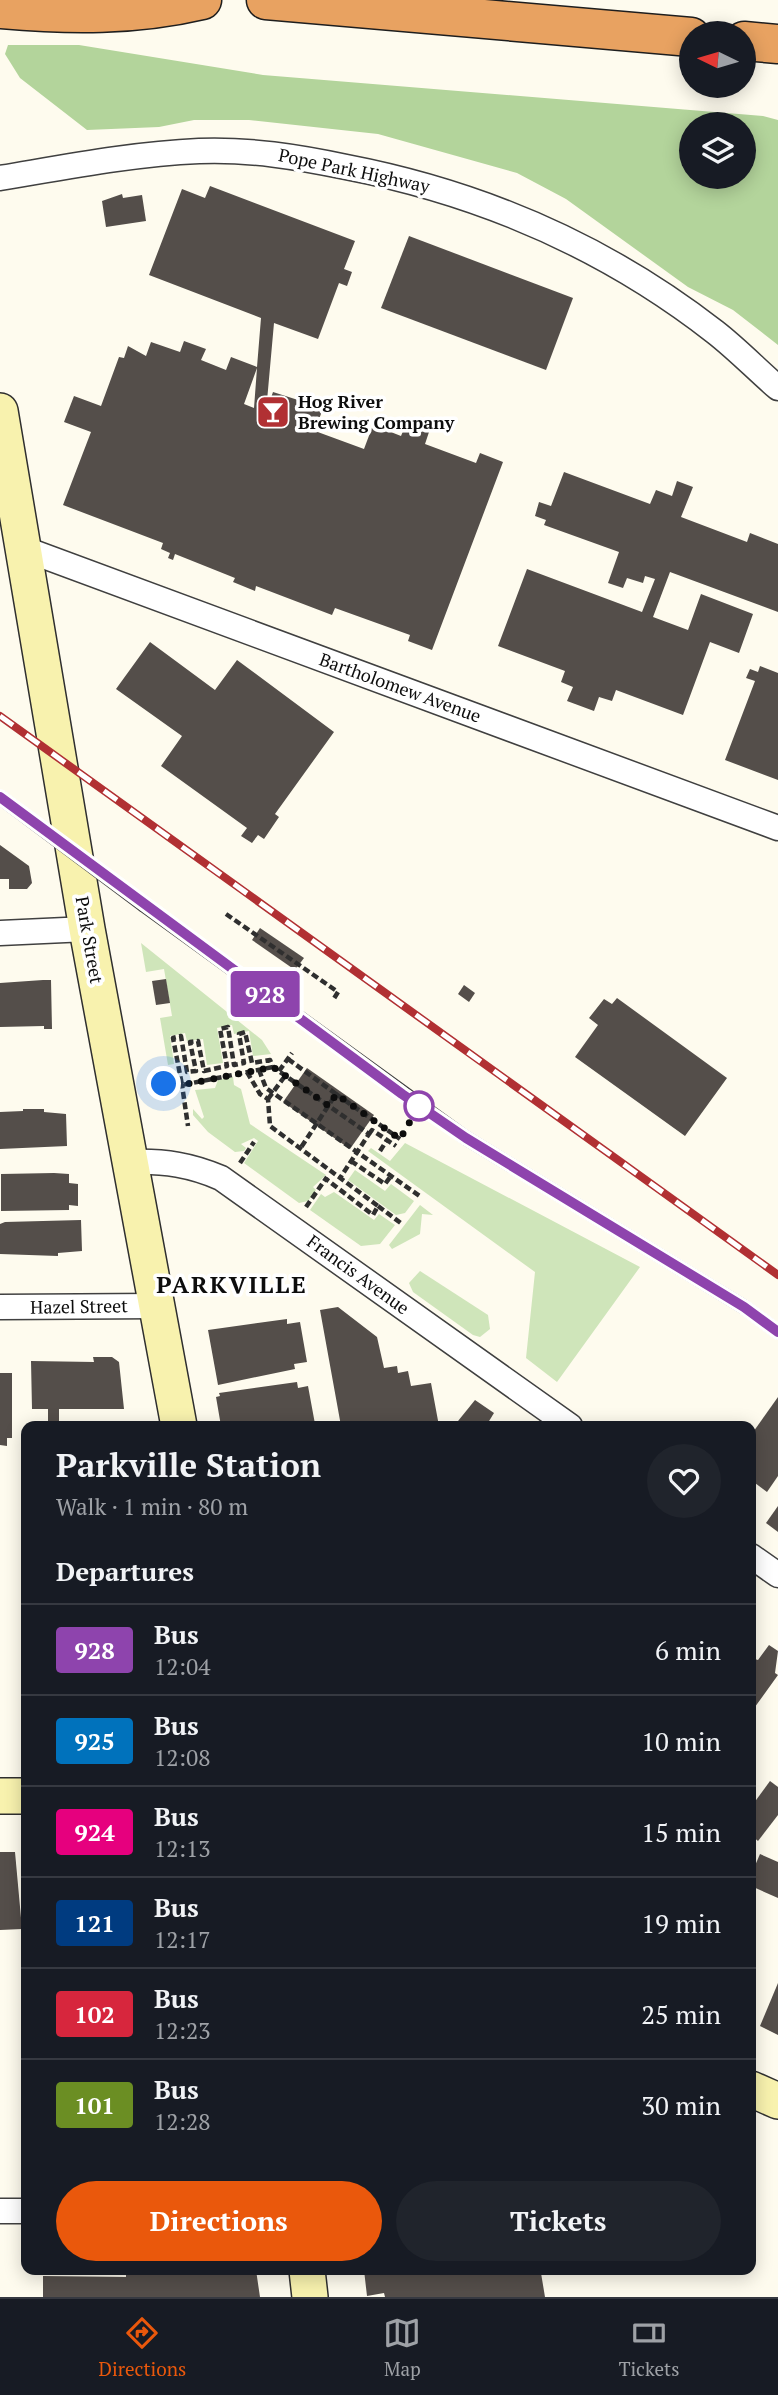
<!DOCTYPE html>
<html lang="en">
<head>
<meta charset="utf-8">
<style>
  :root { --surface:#171b24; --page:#20242c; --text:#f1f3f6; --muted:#9ea1a6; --line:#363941; --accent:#ea580c }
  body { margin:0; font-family:"PT Serif",serif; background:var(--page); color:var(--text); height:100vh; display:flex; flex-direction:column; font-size:26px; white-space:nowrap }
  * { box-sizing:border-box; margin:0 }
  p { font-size:23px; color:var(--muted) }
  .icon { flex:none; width:38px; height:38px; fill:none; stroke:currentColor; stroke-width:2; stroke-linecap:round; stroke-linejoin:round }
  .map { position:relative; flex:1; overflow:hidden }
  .side { position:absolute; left:21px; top:1421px; width:735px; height:854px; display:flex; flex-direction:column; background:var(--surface); border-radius:14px; box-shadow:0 4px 18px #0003 }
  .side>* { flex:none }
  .badge { padding:0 14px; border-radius:5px; font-size:24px; line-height:46px }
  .needle { width:46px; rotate:275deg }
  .controls { position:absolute; left:679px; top:21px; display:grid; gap:14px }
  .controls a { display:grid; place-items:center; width:77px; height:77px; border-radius:50%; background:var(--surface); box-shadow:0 4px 18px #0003; font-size:35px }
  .you { position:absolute; width:35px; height:35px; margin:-18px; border:5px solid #fff; border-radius:50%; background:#1a73e8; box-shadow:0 0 0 10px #1a73e833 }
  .map>.badge { position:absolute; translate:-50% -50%; box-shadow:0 0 0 4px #fff }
  h2 { padding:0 35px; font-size:26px; line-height:63px }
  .round { display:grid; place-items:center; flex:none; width:74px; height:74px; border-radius:37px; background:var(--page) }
  .summary { display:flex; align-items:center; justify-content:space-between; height:119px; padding:0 35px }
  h1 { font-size:33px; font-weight:700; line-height:52px }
  .action { display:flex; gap:14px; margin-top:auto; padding:14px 35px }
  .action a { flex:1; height:80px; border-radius:42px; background:var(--accent); color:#fff; font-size:28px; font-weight:700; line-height:80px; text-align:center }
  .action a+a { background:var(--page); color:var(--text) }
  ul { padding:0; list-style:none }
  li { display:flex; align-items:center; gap:21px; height:91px; padding:0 35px; border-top:2px solid var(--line) }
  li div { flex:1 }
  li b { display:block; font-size:26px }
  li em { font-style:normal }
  li .badge { min-width:77px; font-weight:700; text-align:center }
  .tab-bar { display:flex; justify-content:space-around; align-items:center; height:98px; border-top:2px solid var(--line); background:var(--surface); font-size:19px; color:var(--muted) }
  .tab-bar a { display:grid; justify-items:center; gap:4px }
  .tab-bar .active { color:var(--accent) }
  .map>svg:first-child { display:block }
</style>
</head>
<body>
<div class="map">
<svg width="778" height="2297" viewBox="0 0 778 2297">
  <rect width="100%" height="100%" fill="#fefbee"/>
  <g fill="#cfe5ba">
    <path d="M 141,943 L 262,1040 L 271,1054 L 253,1056 L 249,1031 L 234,1034 L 232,1025 L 217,1028 L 223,1063 L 207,1065 L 203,1039 L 187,1041 L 185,1033 L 170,1036 L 174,1064 L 168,1065 L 160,1018 L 172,1016 L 164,969 L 146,972 Z"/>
    <path d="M 233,1077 L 234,1085 L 241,1089 L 250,1124 L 326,1175 L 313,1187 L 316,1190 L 308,1201 L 299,1203 L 244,1163 L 258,1141 L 254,1138 L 241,1144 L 246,1148 L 244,1151 L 235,1152 L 208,1132 L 193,1115 L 193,1109 L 202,1119 L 204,1117 L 195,1090 L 215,1088 L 218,1080 Z"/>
    <path d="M 405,1143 L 640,1267 L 557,1382 L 526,1358 L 535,1272 L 368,1151 L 371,1148 L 390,1161 Z"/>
    <path d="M 355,1170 L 385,1191 L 391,1184 L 414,1201 L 405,1213 L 396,1215 L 348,1180 Z"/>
    <path d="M 334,1192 L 374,1220 L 379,1214 L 395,1225 L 380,1244 L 361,1246 L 310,1210 L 321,1194 L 325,1197 Z"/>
    <path d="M 420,1205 L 433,1215 L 422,1214 L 420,1234 L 392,1249 L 389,1245 Z"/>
    <path d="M 420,1271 L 488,1315 L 490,1329 L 480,1337 L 473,1335 L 413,1292 L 409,1283 Z"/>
  </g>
  <path fill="#b3d49b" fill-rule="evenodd" d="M 8,45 L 79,45 L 263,75 L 763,116 L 778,120 L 778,345 L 733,310 L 688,287 L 566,199 L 517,173 L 378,134 L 249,120 L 194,120 L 159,127 L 87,130 L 20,78 L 5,54 ZM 691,124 L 744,124 L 744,177 L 691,177 Z"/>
  <g fill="#544e4a" fill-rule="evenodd">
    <path d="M 210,186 L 355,241 L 344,269 L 352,272 L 347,286 L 339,283 L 318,339 L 274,323 L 266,412 L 273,392 L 323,408 L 315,431 L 364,449 L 373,425 L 401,436 L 406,424 L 429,432 L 425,444 L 476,463 L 480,453 L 503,462 L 432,650 L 408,641 L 410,635 L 335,608 L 332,615 L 256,586 L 255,591 L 233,582 L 235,578 L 175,554 L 173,560 L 168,558 L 170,553 L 161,549 L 163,543 L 63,505 L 91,432 L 64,422 L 74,396 L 101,406 L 119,357 L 124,358 L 128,346 L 146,356 L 151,342 L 180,352 L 184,341 L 206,349 L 201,360 L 226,370 L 231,357 L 257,367 L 261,318 L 149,275 L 182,189 L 205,198 ZM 257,368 L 254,408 L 244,404 Z"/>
    <path d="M 122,194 L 123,198 L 142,195 L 146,221 L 106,227 L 102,201 Z"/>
    <path d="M 409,236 L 573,298 L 546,370 L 381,308 Z"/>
    <path d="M 564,472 L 650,504 L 656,490 L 672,496 L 677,481 L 693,487 L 681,517 L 747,542 L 750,533 L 778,544 L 778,612 L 670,572 L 653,617 L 688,630 L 701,594 L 753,614 L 739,653 L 710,642 L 683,715 L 616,690 L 612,701 L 599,697 L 594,711 L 567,701 L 573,687 L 561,682 L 565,671 L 498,646 L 527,569 L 642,612 L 655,579 L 645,576 L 643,583 L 627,578 L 623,588 L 608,583 L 619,552 L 544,525 L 546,520 L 535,516 L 539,502 L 551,506 Z"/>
    <path d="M 150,642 L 215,690 L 237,660 L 334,732 L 275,814 L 279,817 L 264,839 L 258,835 L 252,843 L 241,836 L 247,828 L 161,766 L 182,736 L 116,689 Z"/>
    <path d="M 760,666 L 778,673 L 778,780 L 725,760 L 755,681 L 746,678 L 750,669 L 758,672 Z"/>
    <path d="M 0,845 L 29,866 L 32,883 L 27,889 L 9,889 L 9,879 L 0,879 Z"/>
    <path d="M 260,928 L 304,958 L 295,970 L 252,940 Z"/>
    <path d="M 166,979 L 170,1003 L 156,1005 L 152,981 Z"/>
    <path d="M 43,980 L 51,980 L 52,1029 L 44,1029 L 44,1026 L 0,1027 L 0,983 Z"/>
    <path d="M 464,985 L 475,993 L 469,1002 L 458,994 Z"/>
    <path d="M 617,998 L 727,1078 L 685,1136 L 575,1057 L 598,1025 L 589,1018 L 604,999 L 612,1004 Z"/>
    <path d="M 307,1068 L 374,1115 L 350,1149 L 283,1102 Z"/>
    <path d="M 23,1109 L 44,1109 L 44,1112 L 66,1114 L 67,1146 L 0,1149 L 0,1112 L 23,1111 Z"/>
    <path d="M 54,1173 L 69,1174 L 69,1183 L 78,1184 L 78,1206 L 69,1205 L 69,1210 L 1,1211 L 1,1174 Z"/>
    <path d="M 81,1220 L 82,1251 L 58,1253 L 58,1256 L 0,1254 L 0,1224 L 5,1222 Z"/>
    <path d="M 338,1307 L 377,1337 L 384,1368 L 397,1366 L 398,1373 L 408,1371 L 411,1386 L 431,1383 L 439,1426 L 341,1426 L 320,1310 Z"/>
    <path d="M 287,1319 L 287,1324 L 300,1322 L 307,1362 L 294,1364 L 295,1369 L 218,1385 L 208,1330 Z"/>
    <path d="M 93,1357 L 112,1357 L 119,1362 L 124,1409 L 59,1409 L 59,1426 L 48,1422 L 48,1409 L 32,1409 L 31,1361 L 94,1362 Z"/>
    <path d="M 0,1373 L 12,1373 L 12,1438 L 7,1438 L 7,1446 L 0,1445 Z"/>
    <path d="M 297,1382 L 298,1388 L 308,1386 L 315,1424 L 221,1426 L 216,1397 L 220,1396 L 219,1393 Z"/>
    <path d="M 778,1397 L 778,1476 L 767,1492 L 751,1480 L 751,1435 Z"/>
    <path d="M 475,1400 L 494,1413 L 486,1426 L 454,1426 Z"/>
    <path d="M 778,1506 L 778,1532 L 766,1523 Z"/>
    <path d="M 769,1645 L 778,1651 L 775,1673 L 778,1675 L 752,1711 L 751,1658 L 758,1660 Z"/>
    <path d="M 770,1781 L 778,1787 L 778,1815 L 758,1841 L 751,1835 L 751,1807 Z"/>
    <path d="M 0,1852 L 15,1852 L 22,1929 L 0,1930 Z"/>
    <path d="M 760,1854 L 778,1862 L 778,1898 L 751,1886 L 751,1875 Z"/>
    <path d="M 778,1983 L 778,2035 L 760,2026 Z"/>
    <path d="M 126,2270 L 256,2270 L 260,2297 L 43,2297 L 43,2276 L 126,2277 Z"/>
    <path d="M 364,2270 L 554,2270 L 554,2271 L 541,2273 L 545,2297 L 385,2297 L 384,2293 L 367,2296 Z"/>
  </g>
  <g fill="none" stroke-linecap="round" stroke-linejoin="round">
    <defs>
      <path id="service" d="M 145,906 L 466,1138 L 744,1307 L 778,1332"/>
      <g id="minor">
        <path d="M 0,178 C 66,167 132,154 199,151 C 249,149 298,157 346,167 C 481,193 606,247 715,332 C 737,349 757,370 778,388"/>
        <path d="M 22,548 L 778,828"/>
        <path d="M 0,933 L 87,929"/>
        <path d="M 132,1162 C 165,1161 191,1165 221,1178 L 570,1426"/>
        <path d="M 0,1307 L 158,1306"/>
        <path d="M 751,1556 L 778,1575"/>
        <path d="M 0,2211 L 26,2211"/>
      </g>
      <g id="secondary">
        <path d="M 0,411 L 87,929 L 179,1426"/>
        <path d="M 0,1796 L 26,1796"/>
        <path d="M 751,2089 L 778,2101"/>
        <path d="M 307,2270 L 310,2297"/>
      </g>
      <g id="motorway">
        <path d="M 266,0 L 691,37"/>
        <path d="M 0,9 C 69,15 134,16 202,0"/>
        <path d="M 744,41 L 778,44"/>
      </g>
    </defs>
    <use href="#service" stroke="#404040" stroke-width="15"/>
    <use href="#minor" stroke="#404040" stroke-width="27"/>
    <use href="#secondary" stroke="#2f2f2f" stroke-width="38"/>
    <use href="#motorway" stroke="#1e1e1e" stroke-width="41"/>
    <g stroke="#2f2f2f" stroke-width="4.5" stroke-dasharray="7 3.5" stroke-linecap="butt">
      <path d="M 226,914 L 338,992 L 333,1000"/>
      <path d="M 288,1059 L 336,1094 L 300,1149"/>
      <path d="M 273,1067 L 182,1085 L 173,1038 L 181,1036 L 187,1072 L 196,1071 L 190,1042 L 198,1041 L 204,1071 L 227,1066 L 220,1029 L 228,1027 L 234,1065 L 244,1063 L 239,1034 L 245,1032 L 252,1063 L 270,1060 L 273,1067 L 369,1134 L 340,1178"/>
      <path d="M 259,1070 L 266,1088 L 421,1197"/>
      <path d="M 279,1071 L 292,1053"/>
      <path d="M 247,1072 L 260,1094 L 268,1099 L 270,1126 L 378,1206 L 373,1215 L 326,1179"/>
      <path d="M 147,1084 L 182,1085 L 188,1126"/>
      <path d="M 336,1094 L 400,1139"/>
      <path d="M 268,1099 L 285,1076"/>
      <path d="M 369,1134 L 372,1130 L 396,1146"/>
      <path d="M 380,1151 L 387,1140"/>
      <path d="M 351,1161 L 385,1184 L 391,1176"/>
      <path d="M 240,1163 L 254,1142"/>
      <path d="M 378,1206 L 402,1224"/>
      <path d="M 306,1207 L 327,1177"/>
    </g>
    <use href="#service" stroke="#fff" stroke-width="12"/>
    <use href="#minor" stroke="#fff" stroke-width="24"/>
    <use href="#secondary" stroke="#f8f2ae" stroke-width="35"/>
    <use href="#motorway" stroke="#e8a261" stroke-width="38"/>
    <defs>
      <path id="rail" d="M 0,716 L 778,1275"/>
    </defs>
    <use href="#rail" stroke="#b13033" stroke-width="8"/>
    <use href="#rail" stroke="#fff" stroke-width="5" stroke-dasharray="16" stroke-linecap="butt"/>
    <defs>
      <path id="service-bridge" d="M 0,797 L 145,906"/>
    </defs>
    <use href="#service-bridge" stroke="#404040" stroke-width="15" stroke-linecap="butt"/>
    <use href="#service-bridge" stroke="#fff" stroke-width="12"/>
  </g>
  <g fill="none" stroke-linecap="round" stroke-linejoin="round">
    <defs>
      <path id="line" d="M 0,797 L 402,1094 L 466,1138 L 744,1307 L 778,1332"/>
    </defs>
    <use href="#line" stroke="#fff" stroke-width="16"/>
    <use href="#line" stroke="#8e44ad" stroke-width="10"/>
    <path stroke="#0d0d0d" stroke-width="7" stroke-dasharray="0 12.6" d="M 164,1084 L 182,1085 L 273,1067 L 329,1106 L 336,1094 L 400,1139 L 419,1106"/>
  </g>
  <defs>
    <symbol id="bar-square" viewBox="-11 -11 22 22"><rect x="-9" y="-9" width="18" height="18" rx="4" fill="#b13033" stroke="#fff"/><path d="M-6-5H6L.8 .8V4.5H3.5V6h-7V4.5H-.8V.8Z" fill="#fff"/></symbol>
  </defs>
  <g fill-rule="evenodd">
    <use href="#bar-square" x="254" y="393" width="38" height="38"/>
  </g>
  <circle fill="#fff" stroke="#8e44ad" stroke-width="3.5" cx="419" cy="1106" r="14"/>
  <g text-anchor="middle" stroke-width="7" stroke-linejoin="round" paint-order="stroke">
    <g font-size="18" fill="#0d0d0d" stroke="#fff">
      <text transform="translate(354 171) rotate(12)" y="6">Pope Park Highway</text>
      <text transform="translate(400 688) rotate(20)" y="6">Bartholomew Avenue</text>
      <text transform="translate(89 940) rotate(80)" y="6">Park Street</text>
      <text transform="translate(358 1275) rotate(36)" y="6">Francis Avenue</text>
      <text transform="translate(79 1307) rotate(-1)" y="6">Hazel Street</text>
    </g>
    <g font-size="18" font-weight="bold" fill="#0d0d0d" stroke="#fff" text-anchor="start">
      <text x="298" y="408">Hog River<tspan x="298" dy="21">Brewing Company</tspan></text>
    </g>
    <g font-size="24" font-weight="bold" letter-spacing="2" fill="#0d0d0d" stroke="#fff">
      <text x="232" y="1293">PARKVILLE</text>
    </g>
  </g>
</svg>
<div class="controls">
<a><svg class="needle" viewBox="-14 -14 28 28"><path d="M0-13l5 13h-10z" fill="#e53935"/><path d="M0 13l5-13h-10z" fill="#9ea1a6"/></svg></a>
<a><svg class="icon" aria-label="layers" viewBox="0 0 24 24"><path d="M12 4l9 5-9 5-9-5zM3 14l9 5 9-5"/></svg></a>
</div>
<div class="you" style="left:164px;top:1084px"></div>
<b class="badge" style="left:265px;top:994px;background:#8e44ad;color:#fff">928</b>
<section class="side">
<div class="summary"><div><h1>Parkville Station</h1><p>Walk · 1 min · 80 m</p></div><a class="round"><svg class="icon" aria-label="heart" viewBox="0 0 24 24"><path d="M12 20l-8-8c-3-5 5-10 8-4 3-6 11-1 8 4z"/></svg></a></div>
<h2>Departures</h2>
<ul>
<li><span class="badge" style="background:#8e44ad;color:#fff">928</span><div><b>Bus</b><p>12:04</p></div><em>6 min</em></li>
<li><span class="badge" style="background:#0072bc;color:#fff">925</span><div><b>Bus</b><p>12:08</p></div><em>10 min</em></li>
<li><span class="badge" style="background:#e6007e;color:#fff">924</span><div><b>Bus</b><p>12:13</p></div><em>15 min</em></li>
<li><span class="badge" style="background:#003b80;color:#fff">121</span><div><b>Bus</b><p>12:17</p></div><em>19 min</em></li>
<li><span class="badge" style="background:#d7263d;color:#fff">102</span><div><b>Bus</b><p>12:23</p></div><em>25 min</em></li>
<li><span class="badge" style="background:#6b8e23;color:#fff">101</span><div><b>Bus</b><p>12:28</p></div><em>30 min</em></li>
</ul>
<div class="action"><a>Directions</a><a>Tickets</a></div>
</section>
</div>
<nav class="tab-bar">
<a class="active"><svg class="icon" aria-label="directions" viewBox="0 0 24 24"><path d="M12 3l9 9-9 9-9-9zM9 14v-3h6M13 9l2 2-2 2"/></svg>Directions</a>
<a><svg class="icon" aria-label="map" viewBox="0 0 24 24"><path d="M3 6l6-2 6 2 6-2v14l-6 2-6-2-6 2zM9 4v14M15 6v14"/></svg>Map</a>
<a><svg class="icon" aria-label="tickets" viewBox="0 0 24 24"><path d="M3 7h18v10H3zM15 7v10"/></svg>Tickets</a>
</nav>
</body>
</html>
